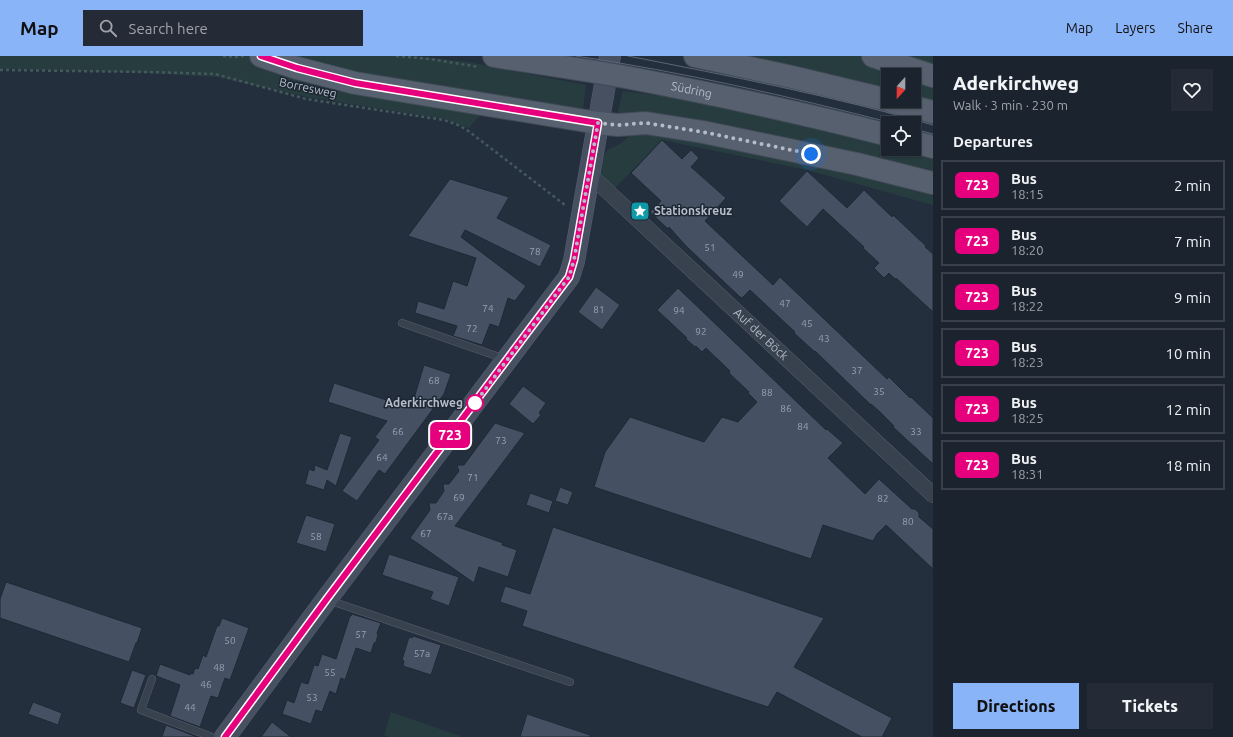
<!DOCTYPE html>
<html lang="en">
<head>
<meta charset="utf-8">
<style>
  :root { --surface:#1b232e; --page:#242b36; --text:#f1f3f6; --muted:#a0a4aa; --line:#39404a; --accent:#8ab4f8 }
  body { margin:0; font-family:Ubuntu,sans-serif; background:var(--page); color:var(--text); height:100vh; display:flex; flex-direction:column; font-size:15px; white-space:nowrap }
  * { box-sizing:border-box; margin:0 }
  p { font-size:13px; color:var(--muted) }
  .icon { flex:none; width:22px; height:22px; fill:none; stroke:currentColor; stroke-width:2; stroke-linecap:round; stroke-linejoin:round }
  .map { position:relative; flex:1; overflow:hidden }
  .sheet { display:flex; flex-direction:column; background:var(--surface); width:300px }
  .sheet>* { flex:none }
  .badge { padding:0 8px; border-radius:6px; font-size:14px; line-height:26px }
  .needle { width:26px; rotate:201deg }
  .controls { position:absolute; left:881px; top:12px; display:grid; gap:8px }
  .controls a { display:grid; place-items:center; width:40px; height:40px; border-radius:0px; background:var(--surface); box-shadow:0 1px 3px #0004,0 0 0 1px var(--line); font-size:20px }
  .you { position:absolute; width:20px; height:20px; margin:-10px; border:3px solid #fff; border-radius:50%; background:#1a73e8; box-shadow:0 0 0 6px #1a73e833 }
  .map>.badge { position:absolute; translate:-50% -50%; box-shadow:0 0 0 2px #fff }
  h2 { padding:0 20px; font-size:15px; line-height:36px }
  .round { display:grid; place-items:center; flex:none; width:42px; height:42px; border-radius:0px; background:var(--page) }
  .head { display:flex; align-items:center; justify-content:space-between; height:68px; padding:0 20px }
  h1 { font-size:19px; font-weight:800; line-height:30px }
  .action { display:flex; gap:8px; margin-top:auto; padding:8px 20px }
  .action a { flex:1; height:46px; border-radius:0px; background:var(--accent); color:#111; font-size:16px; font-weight:800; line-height:46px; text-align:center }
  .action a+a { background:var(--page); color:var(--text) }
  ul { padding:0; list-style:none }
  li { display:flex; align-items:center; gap:12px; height:50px; margin:0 8px 6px; padding:0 12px; border:2px solid var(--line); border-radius:0px }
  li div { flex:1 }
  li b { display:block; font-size:15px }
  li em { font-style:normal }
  li .badge { min-width:44px; font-weight:700; text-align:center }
  header { display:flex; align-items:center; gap:24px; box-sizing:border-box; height:56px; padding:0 20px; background:var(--accent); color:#111 }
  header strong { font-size:19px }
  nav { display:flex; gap:22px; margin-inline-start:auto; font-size:14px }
  .search { width:280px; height:36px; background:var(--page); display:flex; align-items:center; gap:10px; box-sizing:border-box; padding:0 14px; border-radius:0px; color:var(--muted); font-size:15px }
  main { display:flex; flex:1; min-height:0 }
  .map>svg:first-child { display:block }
</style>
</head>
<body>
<header>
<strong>Map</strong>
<div class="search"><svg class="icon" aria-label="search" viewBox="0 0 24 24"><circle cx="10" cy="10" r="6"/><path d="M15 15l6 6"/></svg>Search here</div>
<nav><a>Map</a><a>Layers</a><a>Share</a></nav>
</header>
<main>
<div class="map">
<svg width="933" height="681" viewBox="0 0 933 681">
  <rect width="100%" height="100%" fill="#242f3e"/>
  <g fill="#263c3f">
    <path d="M 0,0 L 416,0 L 468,6 L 586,29 L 581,68 L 482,57 L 469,72 L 444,63 L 307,41 L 217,21 L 147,17 L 0,13 Z"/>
    <path d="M 730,0 L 933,0 L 933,47 L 914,42 L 914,19 L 888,19 L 888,36 Z"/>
    <path d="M 623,35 L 711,46 L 888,88 L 888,93 L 909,93 L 933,100 L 933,149 L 807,114 L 662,84 L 613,134 L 602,124 L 599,108 L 607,94 L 620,88 L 634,76 L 618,55 Z"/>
    <path d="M 391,656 L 463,681 L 389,681 L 384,679 Z"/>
  </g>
  <g fill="#455162" stroke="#1f2835">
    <path d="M 662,84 L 682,103 L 691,94 L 699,102 L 691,111 L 726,142 L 705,165 L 773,229 L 780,221 L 887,323 L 889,321 L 910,342 L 911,341 L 933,362 L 933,408 L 893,371 L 894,370 L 880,356 L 871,348 L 871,349 L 815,295 L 815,296 L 794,277 L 795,276 L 750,234 L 742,242 L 740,241 L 686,190 L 669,171 L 668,173 L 650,156 L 661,145 L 631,117 Z"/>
    <path d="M 807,115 L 847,152 L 864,134 L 892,161 L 893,159 L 926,190 L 925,191 L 933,198 L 933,256 L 896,222 L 895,223 L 889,217 L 884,222 L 874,212 L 879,207 L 863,192 L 864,191 L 823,153 L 807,171 L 779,145 Z"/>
    <path d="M 450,123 L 509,141 L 497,162 L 551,189 L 540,211 L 465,174 L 461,181 L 526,230 L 515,245 L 508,242 L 499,271 L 490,268 L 482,289 L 453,280 L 457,270 L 415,257 L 418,245 L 444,253 L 453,225 L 467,230 L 476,202 L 408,180 Z"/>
    <path d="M 596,231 L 620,249 L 602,274 L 578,256 Z"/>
    <path d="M 678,232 L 826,374 L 827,373 L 843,387 L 828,402 L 865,438 L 879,423 L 912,453 L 915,453 L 919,457 L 919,461 L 933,473 L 933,513 L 886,469 L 877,478 L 873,485 L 823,469 L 811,503 L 594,431 L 605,396 L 630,361 L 704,386 L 722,361 L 738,366 L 757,346 L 748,337 L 749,336 L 729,317 L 730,315 L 706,292 L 702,296 L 696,290 L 695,291 L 686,283 L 687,282 L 657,254 Z"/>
    <path d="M 424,309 L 451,318 L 444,338 L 385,418 L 379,414 L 357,445 L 342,435 L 379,384 L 375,381 L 387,365 L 328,346 L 334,327 L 411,352 Z"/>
    <path d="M 523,330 L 546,347 L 539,357 L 541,359 L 533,368 L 509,348 Z"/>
    <path d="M 495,367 L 525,377 L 455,470 L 503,487 L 502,489 L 517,494 L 508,521 L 479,511 L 474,527 L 410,482 L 430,454 L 429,447 L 436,447 L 444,435 L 443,428 L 449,428 L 459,415 L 457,409 L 464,409 Z"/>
    <path d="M 340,377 L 352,381 L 336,430 L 327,424 L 324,434 L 305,428 L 309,413 L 314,415 L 315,409 L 327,414 Z"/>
    <path d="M 560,431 L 573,436 L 568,449 L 555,445 Z"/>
    <path d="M 530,437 L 553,445 L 549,457 L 526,449 Z"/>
    <path d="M 306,459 L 335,468 L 326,496 L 296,487 Z"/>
    <path d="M 553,471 L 824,562 L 794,611 L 892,662 L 882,681 L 862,681 L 777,636 L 768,651 L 522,570 L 527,555 L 500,546 L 505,530 L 530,538 Z"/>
    <path d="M 389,498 L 459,521 L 449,550 L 430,543 L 433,536 L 382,519 Z"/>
    <path d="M 6,526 L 142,572 L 137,587 L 136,587 L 129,606 L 0,562 L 0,543 Z"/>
    <path d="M 352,558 L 381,567 L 377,577 L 378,579 L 376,586 L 374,587 L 371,597 L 356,592 L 345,624 L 341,622 L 336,638 L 330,635 L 322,656 L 316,654 L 311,668 L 282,658 L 287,644 L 294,647 L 301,626 L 308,628 L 314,609 L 318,610 L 322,598 L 336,603 L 350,560 L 351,560 Z"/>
    <path d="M 222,562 L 249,572 L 230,624 L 225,622 L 218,642 L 211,640 L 200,671 L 170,660 L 180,629 L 156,620 L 160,608 L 190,619 L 191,617 L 193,618 L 195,612 L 198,613 L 203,599 L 206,601 L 217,570 L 219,570 Z"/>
    <path d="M 413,580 L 441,589 L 431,619 L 403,610 L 404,605 L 402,604 L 409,581 L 412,582 Z"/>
    <path d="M 132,614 L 146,619 L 134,652 L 120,647 Z"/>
    <path d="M 33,646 L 62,657 L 58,669 L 28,658 Z"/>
    <path d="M 527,658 L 590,679 L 590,681 L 520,681 Z"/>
    <path d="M 272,666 L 291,681 L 261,681 Z"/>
    <path d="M 166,669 L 197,681 L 162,681 Z"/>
  </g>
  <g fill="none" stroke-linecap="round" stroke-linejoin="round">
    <defs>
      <g id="lane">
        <path d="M 402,267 L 505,303"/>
        <path d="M 328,544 L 570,626"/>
        <path d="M 152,623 L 141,654 L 212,681"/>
      </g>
      <g id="street">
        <path id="s1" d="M 589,118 L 933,439"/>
      </g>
      <path id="secondary" d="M 225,681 L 326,544 L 569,221 L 574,205 L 610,0"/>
      <g id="primary">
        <path d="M 261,0 L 297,12 L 355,27 L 598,67 L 618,69 L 646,67 L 703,76 L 857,108 L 933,127"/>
        <path d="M 494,0 L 596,16"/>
        <path d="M 695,0 L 792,21 L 888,44"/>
        <path d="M 873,0 L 933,20"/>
        <path id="s2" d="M 620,20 C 710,37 799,56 888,79"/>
        <path d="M 890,45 L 933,56"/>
        <path d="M 914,86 L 933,91"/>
      </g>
    </defs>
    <use href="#lane" stroke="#565f6c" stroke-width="8"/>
    <use href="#street" stroke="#565f6c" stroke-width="16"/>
    <use href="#secondary" stroke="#565f6c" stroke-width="22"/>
    <use href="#primary" stroke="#414a57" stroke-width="24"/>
    <g stroke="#44595c" stroke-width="2.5" stroke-dasharray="3 3" stroke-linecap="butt">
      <path d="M 223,0 L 235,1 L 244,0"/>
      <path d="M 396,0 L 430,3 L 479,11"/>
      <path d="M 0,14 L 148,16 L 215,18 L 306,43 L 444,64 L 458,69 L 467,74 L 565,149"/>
    </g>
    <use href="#lane" stroke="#38414e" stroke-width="7"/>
    <use href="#street" stroke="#38414e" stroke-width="15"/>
    <use href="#secondary" stroke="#465061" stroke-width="21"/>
    <use href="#primary" stroke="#56606e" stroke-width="22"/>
    <g stroke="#5a6575" stroke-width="1">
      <path d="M 576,0 C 682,16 788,40 892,67"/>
      <path d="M 628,0 C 730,20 833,40 933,69"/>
      <path d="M 914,73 L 933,78"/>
    </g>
    <defs>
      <path id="primary-bridge" d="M 596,16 L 620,20"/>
    </defs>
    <use href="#primary-bridge" stroke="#414a57" stroke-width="24" stroke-linecap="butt"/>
    <use href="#primary-bridge" stroke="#56606e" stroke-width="22"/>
  </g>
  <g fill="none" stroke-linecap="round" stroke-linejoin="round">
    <defs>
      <path id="line" d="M 225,681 L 326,544 L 569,221 L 574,204 L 598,67 L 355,27 L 297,12 L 261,0"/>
    </defs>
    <use href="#line" stroke="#fff" stroke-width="9"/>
    <use href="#line" stroke="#e6007e" stroke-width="6"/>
    <path stroke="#b4bcc9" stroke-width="4" stroke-dasharray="0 7.2" d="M 475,347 L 472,351 L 569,221 L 574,204 L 598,67 L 618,69 L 646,67 L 703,76 L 811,98"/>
  </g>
  <defs>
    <symbol id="sight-square" viewBox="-11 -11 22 22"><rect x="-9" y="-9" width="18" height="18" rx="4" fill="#0f9aa8" stroke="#1d2633"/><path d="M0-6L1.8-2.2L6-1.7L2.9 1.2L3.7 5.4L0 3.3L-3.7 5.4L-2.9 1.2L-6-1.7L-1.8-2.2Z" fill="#fff"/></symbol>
  </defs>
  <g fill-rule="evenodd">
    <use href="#sight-square" x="629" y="144" width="22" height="22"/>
  </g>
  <circle fill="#fff" stroke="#e6007e" stroke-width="2" cx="475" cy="347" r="8"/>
  <g text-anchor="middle" stroke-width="3" stroke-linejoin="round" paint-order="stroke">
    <g font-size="10" fill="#98a1af">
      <text x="710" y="195">51</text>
      <text x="535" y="199">78</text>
      <text x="738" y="222">49</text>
      <text x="785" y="251">47</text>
      <text x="488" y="256">74</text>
      <text x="599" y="257">81</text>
      <text x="679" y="258">94</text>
      <text x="807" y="271">45</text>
      <text x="472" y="276">72</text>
      <text x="701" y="279">92</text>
      <text x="824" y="286">43</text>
      <text x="857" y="318">37</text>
      <text x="434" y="328">68</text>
      <text x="879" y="339">35</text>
      <text x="767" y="340">88</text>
      <text x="786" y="356">86</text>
      <text x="803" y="374">84</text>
      <text x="398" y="379">66</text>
      <text x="916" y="379">33</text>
      <text x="501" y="388">73</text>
      <text x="382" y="405">64</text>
      <text x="473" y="425">71</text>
      <text x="459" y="445">69</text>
      <text x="883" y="446">82</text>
      <text x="445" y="464">67a</text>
      <text x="908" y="469">80</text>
      <text x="426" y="481">67</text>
      <text x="316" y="484">58</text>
      <text x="361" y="582">57</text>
      <text x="230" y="588">50</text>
      <text x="422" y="601">57a</text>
      <text x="219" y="615">48</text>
      <text x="330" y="620">55</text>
      <text x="206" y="632">46</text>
      <text x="312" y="645">53</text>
      <text x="190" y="655">44</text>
    </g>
    <g font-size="12" fill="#b4bcc9" stroke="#1d2633">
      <text transform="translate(308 32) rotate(12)" y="4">Borresweg</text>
      <text dy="4" stroke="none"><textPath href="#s2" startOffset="73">Südring</textPath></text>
      <text dy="4" stroke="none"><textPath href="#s1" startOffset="235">Auf der Böck</textPath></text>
    </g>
    <g font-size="12" font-weight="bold" fill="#b4bcc9" stroke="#1d2633" text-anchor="start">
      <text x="654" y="159">Stationskreuz</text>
    </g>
    <g font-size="12" font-weight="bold" fill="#b4bcc9" stroke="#1d2633" text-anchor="end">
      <text x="463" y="351">Aderkirchweg</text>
    </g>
  </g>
</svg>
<div class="controls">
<a><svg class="needle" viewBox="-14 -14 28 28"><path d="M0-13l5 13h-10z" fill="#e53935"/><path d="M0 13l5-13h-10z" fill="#a0a4aa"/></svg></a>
<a><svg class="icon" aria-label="locate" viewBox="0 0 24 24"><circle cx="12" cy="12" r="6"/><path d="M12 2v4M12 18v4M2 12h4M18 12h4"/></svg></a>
</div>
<div class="you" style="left:811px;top:98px"></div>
<b class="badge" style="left:450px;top:379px;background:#e6007e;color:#fff">723</b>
</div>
<section class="sheet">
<div class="head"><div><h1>Aderkirchweg</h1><p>Walk · 3 min · 230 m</p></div><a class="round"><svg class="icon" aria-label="heart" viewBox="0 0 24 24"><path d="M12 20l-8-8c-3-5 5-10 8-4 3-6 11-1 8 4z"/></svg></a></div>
<h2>Departures</h2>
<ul>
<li><span class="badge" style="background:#e6007e;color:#fff">723</span><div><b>Bus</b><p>18:15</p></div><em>2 min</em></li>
<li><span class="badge" style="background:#e6007e;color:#fff">723</span><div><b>Bus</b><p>18:20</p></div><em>7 min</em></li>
<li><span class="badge" style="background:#e6007e;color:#fff">723</span><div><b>Bus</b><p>18:22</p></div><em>9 min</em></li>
<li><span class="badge" style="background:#e6007e;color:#fff">723</span><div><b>Bus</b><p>18:23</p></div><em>10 min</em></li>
<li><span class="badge" style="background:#e6007e;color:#fff">723</span><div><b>Bus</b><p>18:25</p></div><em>12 min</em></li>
<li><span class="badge" style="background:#e6007e;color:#fff">723</span><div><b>Bus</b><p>18:31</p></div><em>18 min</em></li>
</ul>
<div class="action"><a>Directions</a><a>Tickets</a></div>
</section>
</main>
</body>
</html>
